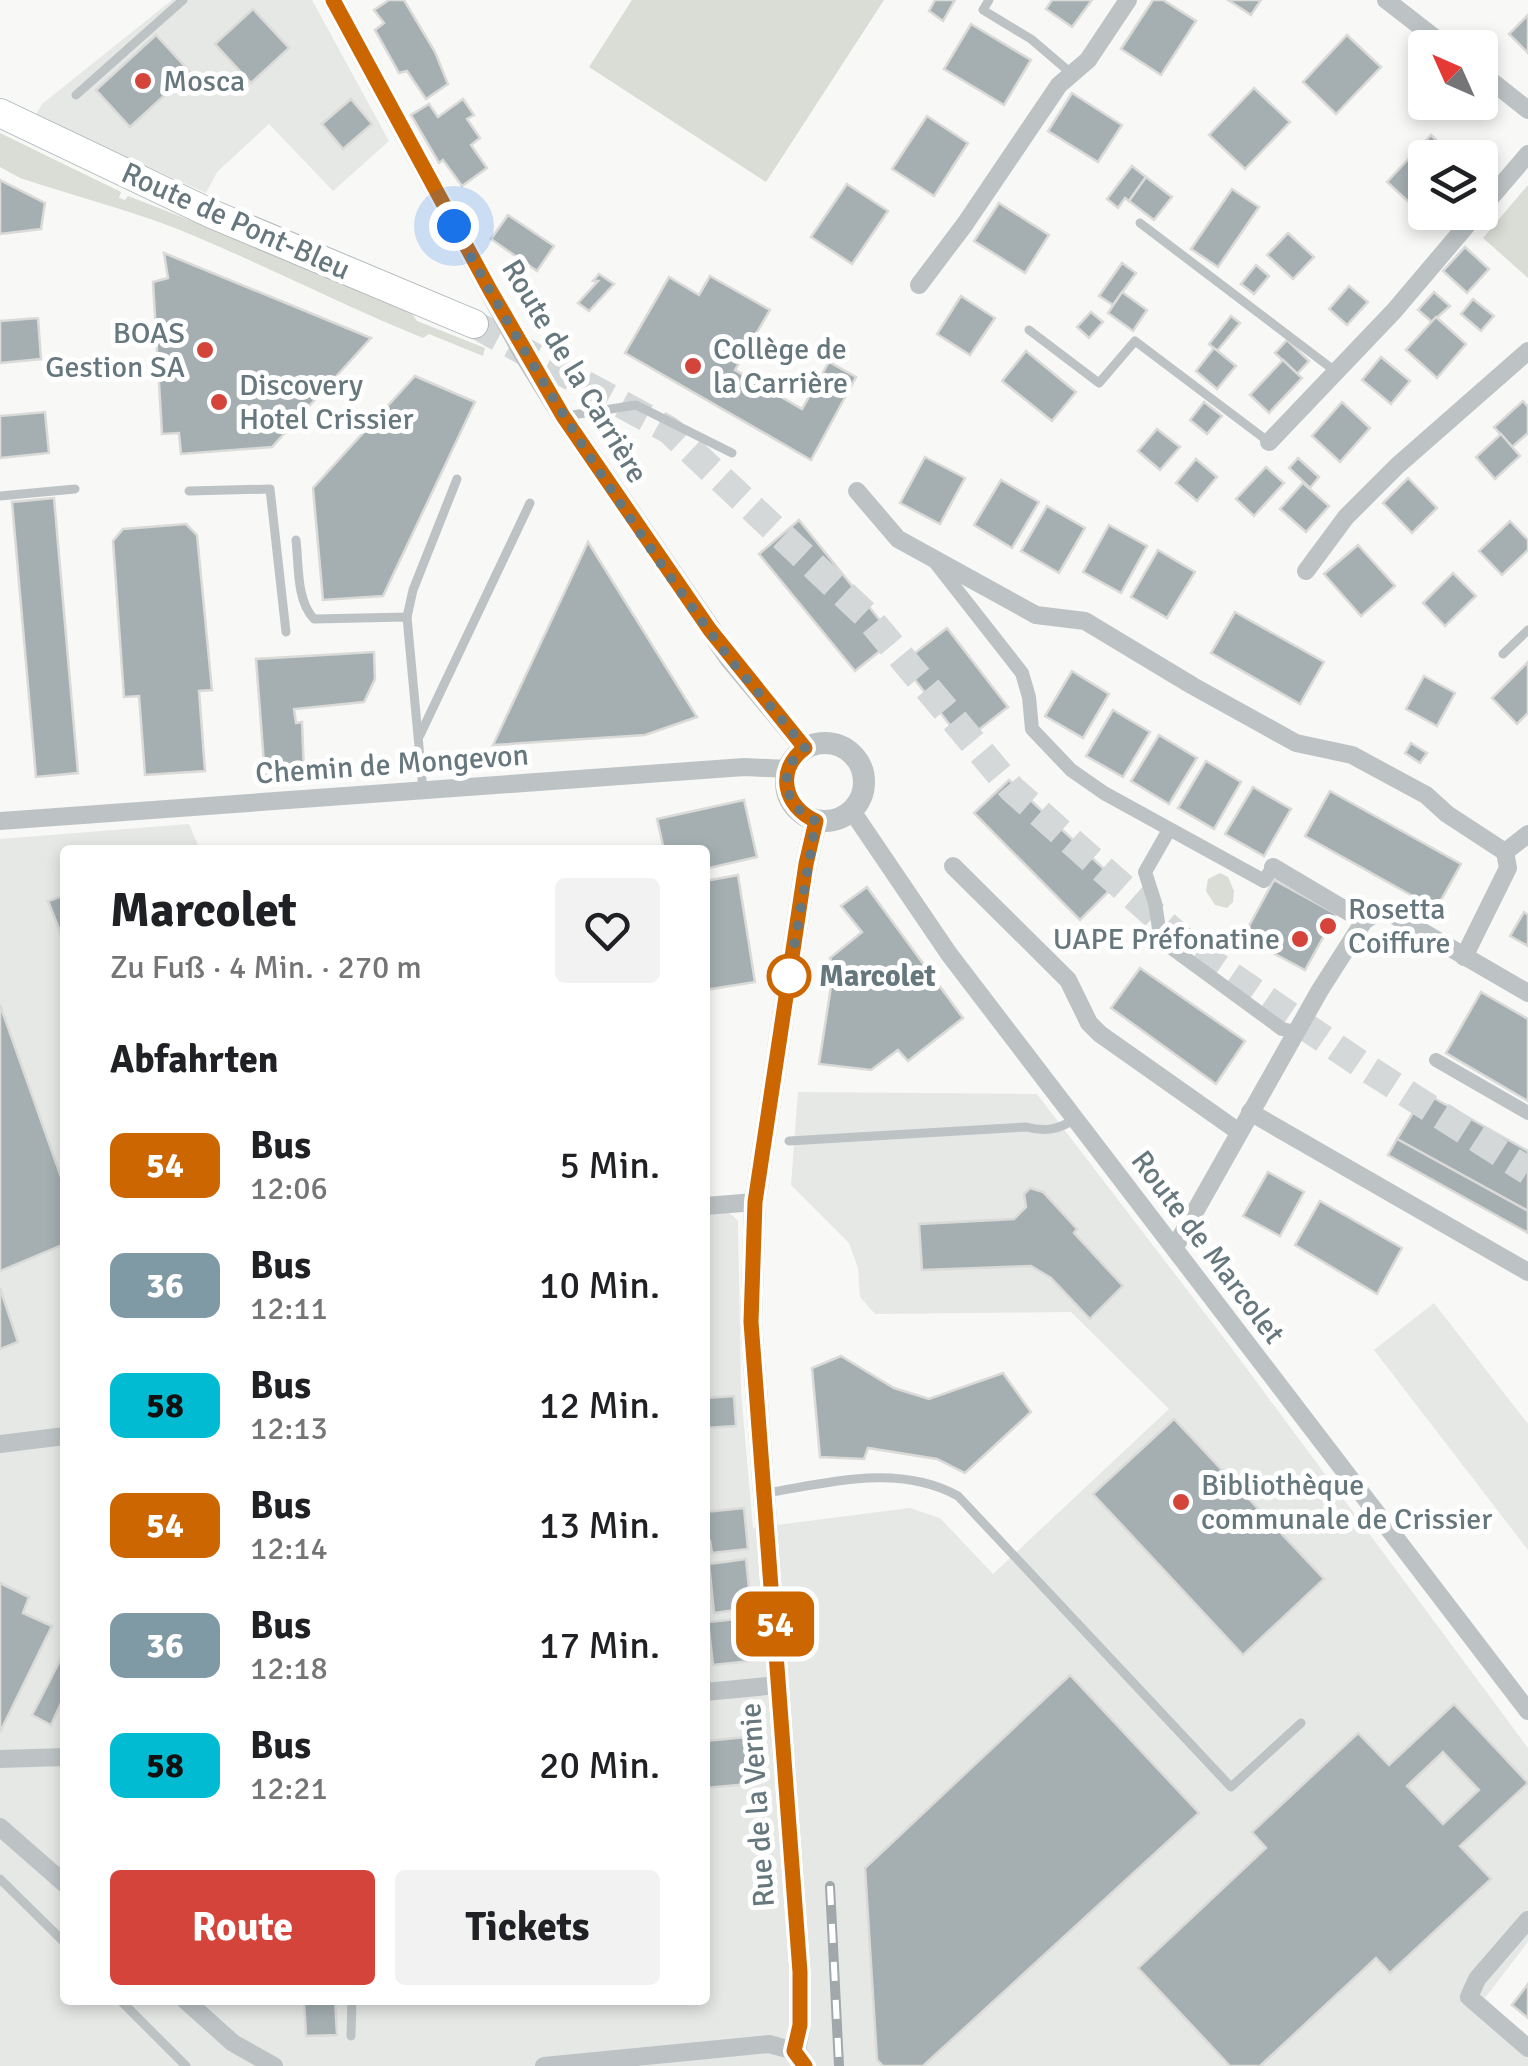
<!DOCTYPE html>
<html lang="de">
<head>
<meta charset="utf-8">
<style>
  :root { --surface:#fff; --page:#f2f2f2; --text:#202124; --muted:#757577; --accent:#d4443b }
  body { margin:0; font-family:Signika,sans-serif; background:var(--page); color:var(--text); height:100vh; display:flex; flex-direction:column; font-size:38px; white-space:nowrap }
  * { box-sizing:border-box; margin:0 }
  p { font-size:32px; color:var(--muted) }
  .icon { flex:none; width:55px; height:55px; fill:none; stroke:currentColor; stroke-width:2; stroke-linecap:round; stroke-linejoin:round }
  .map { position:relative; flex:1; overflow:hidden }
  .panel { position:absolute; left:60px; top:845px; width:650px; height:1160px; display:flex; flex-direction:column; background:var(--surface); border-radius:10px; box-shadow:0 5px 15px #0003 }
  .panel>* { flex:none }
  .badge { padding:0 20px; border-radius:15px; font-size:35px; line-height:65px }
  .needle { width:65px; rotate:315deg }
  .tools { position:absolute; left:1408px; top:30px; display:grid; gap:20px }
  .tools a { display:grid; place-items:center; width:90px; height:90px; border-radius:10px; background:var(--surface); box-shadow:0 5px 15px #0003; font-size:50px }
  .you { position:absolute; width:50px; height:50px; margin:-25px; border:8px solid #fff; border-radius:50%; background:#1a73e8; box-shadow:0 0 0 15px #1a73e833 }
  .map>.badge { position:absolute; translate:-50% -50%; box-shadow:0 0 0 5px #fff }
  h2 { padding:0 50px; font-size:38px; line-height:90px }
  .round { display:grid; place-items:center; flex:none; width:105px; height:105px; border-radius:10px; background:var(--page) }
  .head { display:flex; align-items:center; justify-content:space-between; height:170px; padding:0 50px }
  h1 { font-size:48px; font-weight:700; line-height:75px }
  .cta { display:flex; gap:20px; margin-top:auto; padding:20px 50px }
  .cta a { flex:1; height:115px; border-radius:10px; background:var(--accent); color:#fff; font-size:40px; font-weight:700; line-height:115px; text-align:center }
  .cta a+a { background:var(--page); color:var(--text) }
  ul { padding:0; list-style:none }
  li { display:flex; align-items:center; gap:30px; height:120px; padding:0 50px }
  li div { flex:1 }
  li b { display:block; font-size:38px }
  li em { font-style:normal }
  li .badge { min-width:110px; font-weight:700; text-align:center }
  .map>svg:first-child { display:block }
</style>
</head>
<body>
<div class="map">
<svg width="1528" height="2066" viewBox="0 0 1528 2066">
  <rect width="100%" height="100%" fill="#f8f8f6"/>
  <g fill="#e6e8e6">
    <path d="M 172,0 L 312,0 L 389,141 L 333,191 L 269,124 L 217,172 L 206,193 L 35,116 L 42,104 Z"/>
    <path d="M 189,824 L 200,850 L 65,850 L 65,2000 L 705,2000 L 705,1212 L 727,1210 L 738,1221 L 741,1392 L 753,1528 L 910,1508 L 940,1518 L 993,1574 L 1169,1409 L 1071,1312 L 875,1314 L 860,1297 L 858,1268 L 849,1243 L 791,1185 L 798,1092 L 1037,1094 L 1230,1346 L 1528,1748 L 1528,1942 L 1485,1998 L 1528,2039 L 1528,2066 L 0,2066 L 0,839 Z"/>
    <path d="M 1434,1303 L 1528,1424 L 1528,1550 L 1374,1350 Z"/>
  </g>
  <g fill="#d9ddd6">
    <path d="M 632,0 L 884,0 L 766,182 L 589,67 Z"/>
    <path d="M 0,133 L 121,192 L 119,198 L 125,200 L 128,196 L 405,304 L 417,321 L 485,348 L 483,356 L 429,334 L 423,338 C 339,304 259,262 175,228 C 125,209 71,195 20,178 L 0,167 Z"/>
    <path d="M 1528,185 L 1528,278 L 1483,238 Z"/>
    <path d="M 1220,873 L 1228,877 L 1234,891 L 1233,902 L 1227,908 L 1215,905 L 1206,891 L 1208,879 Z"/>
  </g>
  <g fill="#a5afb2" stroke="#dadad8" stroke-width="2.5" fill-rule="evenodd">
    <path d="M 389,0 L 404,0 L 435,52 L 448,84 L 426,99 L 407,71 L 399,73 L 375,30 L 384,23 L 374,10 Z"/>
    <path d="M 935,0 L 955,0 L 943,21 L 929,11 Z"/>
    <path d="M 1052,0 L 1092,0 L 1072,27 L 1046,9 Z"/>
    <path d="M 1153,0 L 1163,0 L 1196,21 L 1161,75 L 1121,49 Z"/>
    <path d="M 1228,0 L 1261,0 L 1251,15 Z"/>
    <path d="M 253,9 L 289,48 L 251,83 L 215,44 Z"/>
    <path d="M 1528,15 L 1528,53 L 1509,34 Z"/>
    <path d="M 971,24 L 1031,60 L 1004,105 L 944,69 Z"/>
    <path d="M 156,35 L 190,72 L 130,127 L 96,90 Z"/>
    <path d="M 1347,35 L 1381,67 L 1336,114 L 1303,82 Z"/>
    <path d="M 1254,88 L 1290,122 L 1245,169 L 1209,135 Z"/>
    <path d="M 1072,93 L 1122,125 L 1098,162 L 1048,131 Z"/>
    <path d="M 351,99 L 372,124 L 343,149 L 322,124 Z"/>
    <path d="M 463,99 L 474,115 L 467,119 L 480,138 L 471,145 L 487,168 L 462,186 L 443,160 L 439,163 L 411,115 L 429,104 L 438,117 Z"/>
    <path d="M 927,116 L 968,143 L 934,196 L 892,169 Z"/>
    <path d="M 1431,135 L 1455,158 L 1425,158 L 1425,211 L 1422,214 L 1387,182 Z"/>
    <path d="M 1132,166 L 1146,177 L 1129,201 L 1125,198 L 1118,208 L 1107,199 Z"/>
    <path d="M 1146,177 L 1172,197 L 1154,220 L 1129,201 Z"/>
    <path d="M 0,180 L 45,203 L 41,229 L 0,234 Z"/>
    <path d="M 847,184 L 888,211 L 852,264 L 811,237 Z"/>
    <path d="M 1232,189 L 1259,207 L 1218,267 L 1191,249 Z"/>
    <path d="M 999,203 L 1049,235 L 1025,273 L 974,241 Z"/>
    <path d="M 508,215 L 554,246 L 537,271 L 491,239 Z"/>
    <path d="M 1288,233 L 1314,257 L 1293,279 L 1267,255 Z"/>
    <path d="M 1465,247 L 1489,269 L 1467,293 L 1443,271 Z"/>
    <path d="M 164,253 L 371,338 L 272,447 L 181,454 L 179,433 L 162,434 L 153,282 L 168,278 Z"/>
    <path d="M 1122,263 L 1136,273 L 1113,305 L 1099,296 Z"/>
    <path d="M 1256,265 L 1269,276 L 1254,294 L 1241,284 Z"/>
    <path d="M 599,274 L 614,284 L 589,311 L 578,303 L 598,281 L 593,281 Z"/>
    <path d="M 710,276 L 770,310 L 735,370 L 802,409 L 829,362 L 856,377 L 811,460 L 625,353 L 669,277 L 699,295 Z"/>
    <path d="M 1349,286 L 1368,302 L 1347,325 L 1329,309 Z"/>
    <path d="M 1122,292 L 1147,310 L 1133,331 L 1108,313 Z"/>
    <path d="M 1434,292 L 1450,306 L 1432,322 L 1418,310 Z"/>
    <path d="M 961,296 L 995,318 L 970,355 L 937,334 Z"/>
    <path d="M 1473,299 L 1494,316 L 1481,331 L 1461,314 Z"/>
    <path d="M 1091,312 L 1103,322 L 1089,338 L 1077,327 Z"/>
    <path d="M 1231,316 L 1240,323 L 1217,351 L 1209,344 Z"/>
    <path d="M 1436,317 L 1466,344 L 1437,378 L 1406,350 Z"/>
    <path d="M 38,318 L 41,359 L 0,363 L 0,321 Z"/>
    <path d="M 1287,340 L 1309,361 L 1297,374 L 1275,353 Z"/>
    <path d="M 1214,348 L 1236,366 L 1217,389 L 1196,371 Z"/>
    <path d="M 1026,351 L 1076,392 L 1052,421 L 1002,381 Z"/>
    <path d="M 1381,357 L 1410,381 L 1391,404 L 1362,380 Z"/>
    <path d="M 1283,360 L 1302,378 L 1269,413 L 1250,395 Z"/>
    <path d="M 415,376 L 475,402 L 383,596 L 323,600 L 313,488 Z"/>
    <path d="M 1523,401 L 1528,407 L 1528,433 L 1512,447 L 1494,427 Z"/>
    <path d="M 1204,402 L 1222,416 L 1207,434 L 1190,420 Z"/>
    <path d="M 1342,402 L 1370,428 L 1340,462 L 1312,436 Z"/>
    <path d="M 45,412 L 49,453 L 0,458 L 0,416 Z"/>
    <path d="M 1157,429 L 1180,447 L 1160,470 L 1138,451 Z"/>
    <path d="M 1501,434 L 1520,456 L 1495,479 L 1476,457 Z"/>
    <path d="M 925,457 L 965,478 L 940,524 L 900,503 Z"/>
    <path d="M 1298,458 L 1319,477 L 1310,488 L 1289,468 Z"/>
    <path d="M 1196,459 L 1217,477 L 1197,501 L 1176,483 Z"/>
    <path d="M 1266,467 L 1284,483 L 1254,516 L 1236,499 Z"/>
    <path d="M 1408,478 L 1437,508 L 1412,533 L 1383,503 Z"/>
    <path d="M 1001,480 L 1039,502 L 1012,548 L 974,525 Z"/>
    <path d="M 1303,483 L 1329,506 L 1306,532 L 1280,509 Z"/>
    <path d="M 54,498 L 78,773 L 36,777 L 12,502 Z"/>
    <path d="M 1047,506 L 1085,528 L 1059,573 L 1021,551 Z"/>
    <path d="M 799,520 L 895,639 L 855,671 L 759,554 Z"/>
    <path d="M 1510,521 L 1528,540 L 1528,550 L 1502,575 L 1479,551 Z"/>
    <path d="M 186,524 L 197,535 L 212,690 L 199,691 L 205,771 L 145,775 L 139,696 L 124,697 L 113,541 L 123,529 Z"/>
    <path d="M 1109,525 L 1147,546 L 1121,593 L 1083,572 Z"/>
    <path d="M 588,542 L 697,717 L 645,735 L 493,745 Z"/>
    <path d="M 1358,545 L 1395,586 L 1361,616 L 1324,574 Z"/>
    <path d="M 1158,550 L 1195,572 L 1167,618 L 1131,597 Z"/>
    <path d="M 1453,573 L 1476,596 L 1445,626 L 1423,603 Z"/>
    <path d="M 1235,612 L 1324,662 L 1300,704 L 1211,653 Z"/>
    <path d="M 947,628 L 1008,707 L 963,742 L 902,663 Z"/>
    <path d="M 374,652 L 375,679 L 364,702 L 294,709 L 296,723 L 302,722 L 304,773 L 265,776 L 256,659 Z"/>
    <path d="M 1528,662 L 1528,713 L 1517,724 L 1492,698 Z"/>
    <path d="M 1072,671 L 1109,694 L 1083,738 L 1045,716 Z"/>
    <path d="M 1424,676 L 1455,693 L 1437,726 L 1406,709 Z"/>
    <path d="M 1113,710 L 1150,732 L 1123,777 L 1086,756 Z"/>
    <path d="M 1159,735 L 1197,758 L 1169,804 L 1131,781 Z"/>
    <path d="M 1411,743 L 1427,753 L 1420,763 L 1405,753 Z"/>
    <path d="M 1206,761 L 1241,782 L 1214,829 L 1178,808 Z"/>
    <path d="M 1009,780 L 1118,882 L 1080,920 L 974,813 Z"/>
    <path d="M 1253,787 L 1291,809 L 1264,856 L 1225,834 Z"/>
    <path d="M 1330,791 L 1461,864 L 1436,909 L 1305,836 Z"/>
    <path d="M 744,800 L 757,857 L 705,869 L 705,850 L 664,850 L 657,819 Z"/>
    <path d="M 738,875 L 755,982 L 705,990 L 705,881 Z"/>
    <path d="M 1274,880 L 1336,914 L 1305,970 L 1243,937 Z"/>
    <path d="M 867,887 L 963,1018 L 908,1061 L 898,1050 L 871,1070 L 819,1064 L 834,967 L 830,958 L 862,932 L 841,906 Z"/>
    <path d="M 65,895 L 65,944 L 48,901 Z"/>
    <path d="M 1524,912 L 1528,915 L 1528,946 L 1510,936 Z"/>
    <path d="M 1140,968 L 1245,1041 L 1216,1084 L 1111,1008 Z"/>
    <path d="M 1481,992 L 1528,1019 L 1528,1101 L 1446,1053 Z"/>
    <path d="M 0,1005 L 65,1188 L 65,1244 L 0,1271 Z"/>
    <path d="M 1425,1093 L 1528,1151 L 1528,1211 L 1397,1139 Z"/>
    <path d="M 1397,1139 L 1528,1211 L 1528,1233 L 1388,1155 Z"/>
    <path d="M 1268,1172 L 1304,1192 L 1280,1236 L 1243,1216 Z"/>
    <path d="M 1030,1188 L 1043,1192 L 1077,1229 L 1074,1233 L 1123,1286 L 1090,1319 L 1051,1278 L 1031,1266 L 922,1270 L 919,1224 L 1014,1219 L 1026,1207 L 1024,1194 Z"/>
    <path d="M 1320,1201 L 1402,1248 L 1377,1294 L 1295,1245 Z"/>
    <path d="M 0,1288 L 18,1342 L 0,1349 Z"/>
    <path d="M 841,1356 L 894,1388 L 929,1399 L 1003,1373 L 1031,1412 L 965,1473 L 937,1459 L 868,1448 L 864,1459 L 820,1457 L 812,1368 Z"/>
    <path d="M 734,1396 L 736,1426 L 705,1428 L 705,1398 Z"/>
    <path d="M 1174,1419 L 1324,1579 L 1243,1655 L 1093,1494 Z"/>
    <path d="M 744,1508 L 748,1549 L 712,1553 L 710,1541 L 705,1542 L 705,1512 Z"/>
    <path d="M 746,1559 L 751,1608 L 714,1613 L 709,1564 Z"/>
    <path d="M 0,1583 L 29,1597 L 23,1613 L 52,1626 L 0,1732 Z"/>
    <path d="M 755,1617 L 760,1660 L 713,1665 L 708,1622 Z"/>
    <path d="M 65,1651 L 65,1694 L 51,1725 L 32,1715 Z"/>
    <path d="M 1070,1675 L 1199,1813 L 923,2066 L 883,2066 L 877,2060 L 865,1868 Z"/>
    <path d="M 1454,1704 L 1528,1783 L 1460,1846 L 1491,1879 L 1390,1973 L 1376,1958 L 1260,2066 L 1230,2066 L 1138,1968 L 1266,1848 L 1252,1832 L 1358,1733 L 1389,1765 ZM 1443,1752 L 1479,1790 L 1443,1824 L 1407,1786 Z"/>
    <path d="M 746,1737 L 749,1784 L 705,1788 L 705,1741 Z"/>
    <path d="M 1528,1984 L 1528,2018 L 1512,2005 Z"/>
    <path d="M 335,2000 L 337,2035 L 306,2036 L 304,2001 Z"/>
  </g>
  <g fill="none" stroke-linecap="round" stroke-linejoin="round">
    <path stroke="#d4d8d8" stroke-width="28" stroke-dasharray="28 14" stroke-linecap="butt" d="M 474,324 L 669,430 L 866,615 L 1012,789 L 1195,951 L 1362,1065 L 1528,1171"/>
    <defs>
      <path id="secondary" d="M 0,113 L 212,214 L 474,324"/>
    </defs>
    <use href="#secondary" stroke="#b2b9bc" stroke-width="30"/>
    <g stroke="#bdc3c5" stroke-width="9">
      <path d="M 989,0 L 983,10 L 1031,39 L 1072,74"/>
      <path d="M 76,95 L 183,0"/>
      <path d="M 1140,223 L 1335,371"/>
      <path d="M 1029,330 L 1099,383 L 1135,341 L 1269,442"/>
      <path d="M 566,416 L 636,405 L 732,453"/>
      <path d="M 189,491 L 270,489 L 286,632"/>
      <path d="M 0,496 L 75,489"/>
      <path d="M 296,540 C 299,565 296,600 314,619 L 407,617 L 423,790"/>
      <path d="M 407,617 L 413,590 L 457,479"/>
      <path d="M 1503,654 L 1528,630"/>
      <path d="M 420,735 L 530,503"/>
      <path d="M 789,1141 L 1026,1127 C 1045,1132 1059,1130 1076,1118"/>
      <path d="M 766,1493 C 829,1483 898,1463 958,1496 L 1231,1787 L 1301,1723"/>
      <path d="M 0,1879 L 65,1943"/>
      <path d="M 120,2000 L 186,2066"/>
      <path d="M 351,2036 L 352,2000"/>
    </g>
    <g stroke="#bdc3c5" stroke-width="14">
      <path d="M 935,562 L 1022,673 L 1029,697 L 1032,729 L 1071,770 L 1104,793 L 1264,881 L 1273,867"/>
      <path d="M 1169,830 L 1145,872 L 1155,903 L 1160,935 L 1166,944 L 1282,1029 L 1296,1032"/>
      <path d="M 1436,1060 L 1528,1113"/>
    </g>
    <g stroke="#bdc3c5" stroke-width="18">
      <path d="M 1386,0 L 1448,48"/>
      <path d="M 1480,72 L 1528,110"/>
      <path d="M 1480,210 L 1528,154"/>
      <path d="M 919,285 L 965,224 L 1059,85 L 1088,60 L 1128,0"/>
      <path d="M 1269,442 L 1394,311 L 1478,212"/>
      <path d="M 857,491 L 898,539 L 1036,615 L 1085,621 L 1193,686 L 1296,743 L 1352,755 L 1426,795 L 1447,814 L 1505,852 L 1508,868 L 1464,957"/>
      <path d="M 1306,571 L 1346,517 L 1397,466 L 1528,351"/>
      <path d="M 852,811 L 949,954 L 1528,1711"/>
      <path d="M 0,821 L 744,767 L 788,769"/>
      <path d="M 1505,852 L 1528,834"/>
      <path d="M 953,866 L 1068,980 L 1089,1023 L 1100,1034 L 1239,1132"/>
      <path d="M 1273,867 L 1364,921"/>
      <path d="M 1250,1112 L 1528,1272"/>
      <path d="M 705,1206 L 755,1202"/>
      <path d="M 1175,1247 L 1320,990 L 1364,921 L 1377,912 L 1392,914 L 1528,993"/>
      <path d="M 0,1444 L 65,1436"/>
      <path d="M 705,1692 L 778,1685"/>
      <path d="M 0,1759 L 65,1757"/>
      <path d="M 0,1827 L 65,1884"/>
      <path d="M 1528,1920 L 1477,1979 L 1469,1997 L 1528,2048"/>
      <path d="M 185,2000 L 233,2043 L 274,2066"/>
      <path d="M 544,2066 L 769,2044 L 795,2051"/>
    </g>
    <g stroke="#bdc3c5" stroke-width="22">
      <path d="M 333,0 L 524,353 L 563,416 L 730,658 L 805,748"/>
      <circle cx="825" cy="782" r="39"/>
      <path d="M 805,2066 L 795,2051 L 800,2025 L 800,1972 L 751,1322 L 755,1202 L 806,864 L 816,821"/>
    </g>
    <use href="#secondary" stroke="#fff" stroke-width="28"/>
    <defs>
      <path id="rail" d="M 830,1886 L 839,2066"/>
    </defs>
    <use href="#rail" stroke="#a0a8ab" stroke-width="10"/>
    <use href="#rail" stroke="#fff" stroke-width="6" stroke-dasharray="19" stroke-linecap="butt"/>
  </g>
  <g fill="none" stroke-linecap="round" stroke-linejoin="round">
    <defs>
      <path id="line" d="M 333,0 L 490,290 L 563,416 L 710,630 L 805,748 C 775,770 784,807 816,821 L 806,864 L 755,1202 L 751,1322 L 800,1972 L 800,2025 L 794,2051 L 805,2066"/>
    </defs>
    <use href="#line" stroke="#fff" stroke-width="22"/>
    <use href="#line" stroke="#c60" stroke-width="15"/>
    <path stroke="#66787e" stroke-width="10" stroke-dasharray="0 18" d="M 454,226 C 535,375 625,519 727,655 C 752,687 780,716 805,748 C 775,770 784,807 816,821 L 789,976"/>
  </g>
  <g fill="#d4443b" stroke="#fff" stroke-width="4">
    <circle cx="143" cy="81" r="10"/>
    <circle cx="205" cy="350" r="10"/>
    <circle cx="693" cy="366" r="10"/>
    <circle cx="219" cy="402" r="10"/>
    <circle cx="1328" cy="926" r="10"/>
    <circle cx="1300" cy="939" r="10"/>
    <circle cx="1181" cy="1502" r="10"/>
  </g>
  <circle fill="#fff" stroke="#c60" stroke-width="5" cx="789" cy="976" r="20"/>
  <g text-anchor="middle" stroke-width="10" stroke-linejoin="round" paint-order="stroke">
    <g font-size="30" fill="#66787e" stroke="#fff" text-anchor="start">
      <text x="163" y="91">Mosca</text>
      <text x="185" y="343" text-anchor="end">BOAS<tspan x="185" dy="34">Gestion SA</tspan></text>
      <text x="713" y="359">Collège de<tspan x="713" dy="34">la Carrière</tspan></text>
      <text x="239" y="395">Discovery<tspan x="239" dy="34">Hotel Crissier</tspan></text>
      <text x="1348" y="919">Rosetta<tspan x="1348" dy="34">Coiffure</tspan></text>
      <text x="1280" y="949" text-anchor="end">UAPE Préfonatine</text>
      <text x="1201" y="1495">Bibliothèque<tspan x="1201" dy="34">communale de Crissier</tspan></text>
    </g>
    <g font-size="30" fill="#66787e" stroke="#fff">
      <text transform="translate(236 221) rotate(24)" y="10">Route de Pont-Bleu</text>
      <text transform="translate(575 371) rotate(59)" y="10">Route de la Carrière</text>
      <text transform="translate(392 764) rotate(-4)" y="10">Chemin de Mongevon</text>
      <text transform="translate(1208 1247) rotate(53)" y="10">Route de Marcolet</text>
      <text transform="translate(757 1805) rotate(-94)" y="10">Rue de la Vernie</text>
    </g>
    <g font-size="30" font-weight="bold" fill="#66787e" stroke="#fff" text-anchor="start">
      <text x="819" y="986">Marcolet</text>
    </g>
  </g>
</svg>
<div class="tools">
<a><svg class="needle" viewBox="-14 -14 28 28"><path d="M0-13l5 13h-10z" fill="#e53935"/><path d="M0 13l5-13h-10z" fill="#757577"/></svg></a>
<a><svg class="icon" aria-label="layers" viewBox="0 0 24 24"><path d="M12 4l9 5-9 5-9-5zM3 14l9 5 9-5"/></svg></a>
</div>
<div class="you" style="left:454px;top:226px"></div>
<b class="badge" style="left:775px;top:1624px;background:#c60;color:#fff">54</b>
<section class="panel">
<div class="head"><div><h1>Marcolet</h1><p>Zu Fuß · 4 Min. · 270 m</p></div><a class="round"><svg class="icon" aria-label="heart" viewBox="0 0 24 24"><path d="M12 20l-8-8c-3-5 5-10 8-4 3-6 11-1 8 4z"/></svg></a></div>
<h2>Abfahrten</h2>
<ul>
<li><span class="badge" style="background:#c60;color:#fff">54</span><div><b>Bus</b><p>12:06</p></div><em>5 Min.</em></li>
<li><span class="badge" style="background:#7f99a5;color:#fff">36</span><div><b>Bus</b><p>12:11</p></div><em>10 Min.</em></li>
<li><span class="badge" style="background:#00bbd1;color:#111">58</span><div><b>Bus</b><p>12:13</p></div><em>12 Min.</em></li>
<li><span class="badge" style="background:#c60;color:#fff">54</span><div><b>Bus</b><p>12:14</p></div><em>13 Min.</em></li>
<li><span class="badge" style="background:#7f99a5;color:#fff">36</span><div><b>Bus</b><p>12:18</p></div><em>17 Min.</em></li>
<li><span class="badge" style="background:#00bbd1;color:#111">58</span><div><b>Bus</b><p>12:21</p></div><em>20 Min.</em></li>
</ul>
<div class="cta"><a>Route</a><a>Tickets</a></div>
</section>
</div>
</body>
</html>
